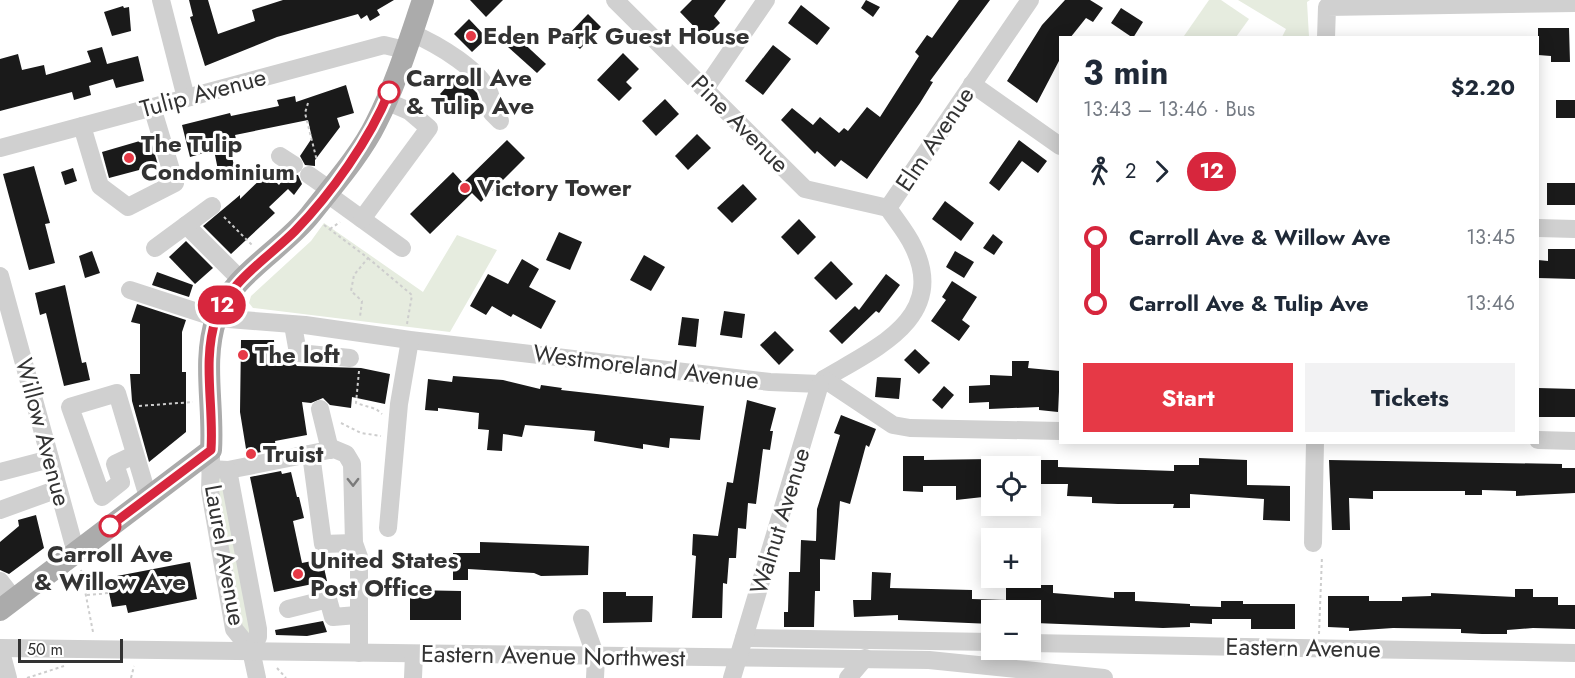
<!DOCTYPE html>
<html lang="en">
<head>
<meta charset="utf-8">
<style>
  :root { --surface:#fff; --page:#f2f2f3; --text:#1f2937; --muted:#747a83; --accent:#e63946 }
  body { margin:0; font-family:Jost,sans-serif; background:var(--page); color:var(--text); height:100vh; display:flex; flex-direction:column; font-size:22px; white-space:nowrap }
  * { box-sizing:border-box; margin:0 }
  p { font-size:20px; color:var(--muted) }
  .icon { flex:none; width:33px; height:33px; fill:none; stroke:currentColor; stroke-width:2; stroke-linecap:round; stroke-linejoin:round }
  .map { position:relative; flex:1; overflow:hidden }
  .details { position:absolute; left:1059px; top:36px; width:480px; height:408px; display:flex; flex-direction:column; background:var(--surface); border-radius:0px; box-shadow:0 3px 15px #0003 }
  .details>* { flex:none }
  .badge { padding:0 12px; border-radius:20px; font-size:21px; line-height:39px }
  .fabs { position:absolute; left:981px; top:456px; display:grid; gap:12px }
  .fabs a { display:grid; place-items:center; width:60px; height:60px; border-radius:0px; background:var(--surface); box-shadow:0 3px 15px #0003; font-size:30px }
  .scale { position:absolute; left:18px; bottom:15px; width:105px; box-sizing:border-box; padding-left:6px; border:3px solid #333; border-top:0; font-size:16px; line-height:21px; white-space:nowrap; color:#333; -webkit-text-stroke:4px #fff; paint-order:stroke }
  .map>.badge { position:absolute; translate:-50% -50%; box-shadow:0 0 0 3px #fff }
  .legs { display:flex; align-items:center; gap:9px; height:66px; padding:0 24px; font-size:20px }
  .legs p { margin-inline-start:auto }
  .overview { display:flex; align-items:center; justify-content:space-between; height:102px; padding:0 24px }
  h1 { font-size:33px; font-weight:700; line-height:45px }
  .button { display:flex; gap:12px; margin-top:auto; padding:12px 24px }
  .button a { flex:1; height:69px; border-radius:0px; background:var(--accent); color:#fff; font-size:24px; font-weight:700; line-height:69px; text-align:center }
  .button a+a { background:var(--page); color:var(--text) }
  ul { padding:0 24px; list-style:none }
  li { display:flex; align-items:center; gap:21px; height:66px; font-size:22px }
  li i { display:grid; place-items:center; width:9px; height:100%; margin:0 8px; background:currentColor }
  li i::after { content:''; width:15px; height:15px; margin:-8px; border:4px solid; border-radius:50%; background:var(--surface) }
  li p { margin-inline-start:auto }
  li:first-child i { background:linear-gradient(#0000 50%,currentColor 0) }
  li:last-child i { background:linear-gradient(currentColor 50%,#0000 0) }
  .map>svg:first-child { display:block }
</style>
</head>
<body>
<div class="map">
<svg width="1575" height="678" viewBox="0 0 1575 678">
  <rect width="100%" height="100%" fill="#fff"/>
  <g fill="#e6ecdf">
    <path d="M 1209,0 L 1221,0 L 1249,19 L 1236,37 L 1184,36 Z"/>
    <path d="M 1238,0 L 1310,0 L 1307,2 L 1309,37 L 1282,37 L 1286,29 Z"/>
    <path d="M 324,223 L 423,292 L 457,235 L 497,250 L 450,332 L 253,308 L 249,303 L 251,296 L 311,241 Z"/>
    <path d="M 220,477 L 222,478 L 255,634 L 243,634 L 216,482 Z"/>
  </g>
  <g fill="#1a1a1a">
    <path d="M 189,0 L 208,0 L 218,34 L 255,21 L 252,10 L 283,0 L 394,0 L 377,10 L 380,15 L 370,21 L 367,15 L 361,19 L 358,14 L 277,37 L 205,66 L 190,17 L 193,16 Z"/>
    <path d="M 470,0 L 503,0 L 486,17 Z"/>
    <path d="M 692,0 L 726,0 L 714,16 L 720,23 L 705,38 L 680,12 Z"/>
    <path d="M 866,0 L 880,7 L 873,17 L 861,8 Z"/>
    <path d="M 959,0 L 990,0 L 930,81 L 933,82 L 920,103 L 867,179 L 841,160 L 835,167 L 817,151 L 815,154 L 781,120 L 792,108 L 813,125 L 820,117 L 839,133 L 844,128 L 848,131 L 867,107 L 880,117 L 919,56 L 915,52 L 927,35 L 932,38 Z"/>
    <path d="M 1065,0 L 1090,0 L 1103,8 L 1093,22 L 1086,18 L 1070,38 L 1060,38 L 1060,59 L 1037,103 L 1007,81 L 1042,25 Z"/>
    <path d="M 801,5 L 830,28 L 817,45 L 788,23 Z"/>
    <path d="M 123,6 L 124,8 L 129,7 L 131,31 L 112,36 L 104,12 Z"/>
    <path d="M 1121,8 L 1143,22 L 1133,38 L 1111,23 Z"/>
    <path d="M 588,14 L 601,27 L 580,49 L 566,37 Z"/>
    <path d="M 469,19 L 487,38 L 472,52 L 454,34 Z"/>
    <path d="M 1538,28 L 1569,28 L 1570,62 L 1551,62 L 1551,56 L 1538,55 Z"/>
    <path d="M 517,37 L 546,64 L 537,73 L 508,47 Z"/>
    <path d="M 773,45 L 791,59 L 763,95 L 745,81 Z"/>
    <path d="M 102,47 L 107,64 L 138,56 L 144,81 L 116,88 L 113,79 L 89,86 L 91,95 L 74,100 L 72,92 L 0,111 L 0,59 L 18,54 L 22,70 L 44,65 L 46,75 L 91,62 L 87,51 Z"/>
    <path d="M 623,53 L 639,69 L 626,82 L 632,88 L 619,101 L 597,80 Z"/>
    <path d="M 458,74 L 477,93 L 480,103 L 474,110 L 461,98 L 453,106 L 440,94 Z"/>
    <path d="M 346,85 L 354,113 L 337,118 L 340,127 L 315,160 L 315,166 L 305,165 L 300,156 L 312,138 L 308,120 L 235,135 L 236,139 L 229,140 L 235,172 L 219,175 L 214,150 L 190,157 L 182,125 L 230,113 L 231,116 L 279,106 L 277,100 L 295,96 L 296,102 Z"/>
    <path d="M 665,99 L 679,114 L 656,136 L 642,121 Z"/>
    <rect x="1556" y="100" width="19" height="18"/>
    <path d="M 697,134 L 711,148 L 688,170 L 675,156 Z"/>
    <path d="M 150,138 L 158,165 L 109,178 L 102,152 Z"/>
    <path d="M 507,140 L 525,158 L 481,202 L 472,193 L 430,234 L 410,214 L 453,172 L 463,183 Z"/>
    <path d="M 1019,140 L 1047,161 L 1038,173 L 1022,161 L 999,191 L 989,183 Z"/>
    <path d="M 34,166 L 50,223 L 45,224 L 55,263 L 29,270 L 3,174 Z"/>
    <path d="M 73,168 L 77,181 L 65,185 L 61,172 Z"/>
    <path d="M 267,173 L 279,185 L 287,174 L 298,175 L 302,184 L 294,195 L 288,189 L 269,207 L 275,213 L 231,254 L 203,226 L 240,195 L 240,199 Z"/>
    <rect x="1547" y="183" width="28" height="22"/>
    <path d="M 743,184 L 757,199 L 732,223 L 717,208 Z"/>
    <path d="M 945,201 L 974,223 L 961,241 L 932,219 Z"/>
    <path d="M 799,219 L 816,237 L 798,255 L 781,237 Z"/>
    <path d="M 559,232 L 582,242 L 570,270 L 546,260 Z"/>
    <path d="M 993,234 L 1003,242 L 994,255 L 983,248 Z"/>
    <path d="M 186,241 L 213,268 L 195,284 L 169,257 Z"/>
    <path d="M 1548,249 L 1575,249 L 1575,279 L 1538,278 L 1538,260 L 1548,261 Z"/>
    <path d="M 92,251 L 100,273 L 85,278 L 79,256 Z"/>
    <path d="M 955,251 L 974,262 L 964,278 L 946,267 Z"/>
    <path d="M 644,255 L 665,267 L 651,291 L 630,280 Z"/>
    <path d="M 522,259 L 539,269 L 529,287 L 556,301 L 541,329 L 513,314 L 511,317 L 492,306 L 486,315 L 470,306 L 488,274 L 508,284 Z"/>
    <path d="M 831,261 L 853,284 L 836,300 L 814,278 Z"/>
    <path d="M 157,272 L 193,285 L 189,297 L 152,285 Z"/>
    <path d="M 886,274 L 900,285 L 879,313 L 876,311 L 842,344 L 829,331 L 855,306 L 859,310 Z"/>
    <path d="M 952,281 L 977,297 L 962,320 L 970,326 L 959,341 L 931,321 L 946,300 L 942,297 Z"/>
    <path d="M 65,285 L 82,363 L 86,362 L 90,380 L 64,386 L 46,313 L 40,315 L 35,293 Z"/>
    <path d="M 137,304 L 186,320 L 182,332 L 182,372 L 186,372 L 186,432 L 149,462 L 132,401 L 130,374 L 140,374 L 140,324 L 131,322 Z"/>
    <path d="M 724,311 L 745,314 L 742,338 L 720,335 Z"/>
    <path d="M 682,317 L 699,319 L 696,347 L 678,345 Z"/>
    <path d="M 775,331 L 794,350 L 779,365 L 760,345 Z"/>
    <path d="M 241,340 L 274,340 L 275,356 L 287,355 L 297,366 L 361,368 L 390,374 L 385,404 L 352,397 L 351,408 L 330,405 L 323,398 L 311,403 L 302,402 L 307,435 L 275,441 L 276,449 L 247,455 L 240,412 Z"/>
    <path d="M 915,349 L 930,363 L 919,374 L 904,360 Z"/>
    <path d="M 1012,361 L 1029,361 L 1028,368 L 1060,371 L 1058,412 L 1039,410 L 1039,407 L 989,409 L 989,402 L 969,403 L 969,386 L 990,385 L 990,375 L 1012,376 Z"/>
    <path d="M 453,376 L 503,380 L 540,389 L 541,385 L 562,388 L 561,390 L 704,406 L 700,440 L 670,438 L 669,448 L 643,444 L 643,449 L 594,441 L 595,431 L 525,425 L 522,437 L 503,434 L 502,451 L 487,450 L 489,430 L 478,429 L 479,413 L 438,408 L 438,411 L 425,410 L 428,379 L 452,382 Z"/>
    <path d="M 877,377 L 901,378 L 899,399 L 875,397 Z"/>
    <path d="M 944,386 L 954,395 L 942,409 L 932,400 Z"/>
    <path d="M 1538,388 L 1575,389 L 1575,417 L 1538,417 Z"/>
    <path d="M 747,400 L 776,408 L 770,431 L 773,431 L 770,450 L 763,449 L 756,504 L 748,503 L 746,529 L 738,528 L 736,558 L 729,558 L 727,584 L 723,583 L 722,618 L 692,618 L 696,556 L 692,555 L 693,534 L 718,536 L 727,482 L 733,483 Z"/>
    <path d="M 841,415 L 876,429 L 869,447 L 866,445 L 850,504 L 840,501 L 835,560 L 820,559 L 820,591 L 815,591 L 814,627 L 784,627 L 784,612 L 788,612 L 789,572 L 800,572 L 801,540 L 816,541 L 817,509 L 840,435 L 834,433 Z"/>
    <path d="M 903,456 L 924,456 L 924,460 L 992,459 L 992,496 L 956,500 L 956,486 L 923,486 L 923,492 L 903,491 Z"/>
    <path d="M 1199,458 L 1247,460 L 1247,485 L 1290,486 L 1290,521 L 1263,520 L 1264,499 L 1190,494 L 1190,508 L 1173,508 L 1174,504 L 1118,504 L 1092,503 L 1092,497 L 1067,496 L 1068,484 L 1035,484 L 1036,460 L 1058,460 L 1058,467 L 1174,471 L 1174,465 L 1199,465 Z"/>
    <path d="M 1329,460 L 1562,464 L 1562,468 L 1575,468 L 1575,493 L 1516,496 L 1516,491 L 1482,490 L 1482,495 L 1465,495 L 1465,491 L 1373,491 L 1373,499 L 1349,498 L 1350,530 L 1332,530 Z"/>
    <path d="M 281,471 L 282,474 L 291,472 L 297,497 L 299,497 L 304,518 L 293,521 L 302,563 L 322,559 L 327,581 L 274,592 L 250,477 Z"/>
    <path d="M 36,515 L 44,548 L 9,574 L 0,570 L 0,542 L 19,526 L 18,520 Z"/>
    <path d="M 480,542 L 589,546 L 588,575 L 541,576 L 534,573 L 468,569 L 468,580 L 453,580 L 453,553 L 480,553 Z"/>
    <path d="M 190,562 L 197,599 L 128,613 L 126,605 L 112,607 L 107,583 L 118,581 L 117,576 Z"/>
    <path d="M 872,572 L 891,573 L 890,588 L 972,590 L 972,599 L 1006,600 L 1006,585 L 1053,585 L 1053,593 L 1114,598 L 1114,592 L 1135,592 L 1135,601 L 1190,604 L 1190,606 L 1221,607 L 1221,601 L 1243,601 L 1243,604 L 1295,604 L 1295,629 L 1251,629 L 1251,619 L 1212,619 L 1212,624 L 1190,623 L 1190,627 L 1163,628 L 1035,623 L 1036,610 L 992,610 L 992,624 L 898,620 L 898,615 L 854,617 L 853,600 L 871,600 Z"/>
    <path d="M 1515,589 L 1533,589 L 1533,597 L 1558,597 L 1558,605 L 1575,605 L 1575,629 L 1533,628 L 1507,630 L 1507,634 L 1482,634 L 1461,633 L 1461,629 L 1393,628 L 1349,631 L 1349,628 L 1328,627 L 1328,596 L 1369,596 L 1369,601 L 1402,601 L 1402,597 L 1431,596 L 1431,593 L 1515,597 Z"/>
    <path d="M 410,590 L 461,591 L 461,620 L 410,620 Z"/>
    <path d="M 603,592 L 626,592 L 626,596 L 653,596 L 652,622 L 603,623 Z"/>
    <path d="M 323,621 L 327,632 L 307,636 L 276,635 L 275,630 Z"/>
  </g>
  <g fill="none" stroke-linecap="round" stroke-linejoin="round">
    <g stroke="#cdcdcd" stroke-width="2" stroke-dasharray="3 3" stroke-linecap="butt">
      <path d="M 308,103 L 305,113 L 317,161"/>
      <path d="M 224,217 L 252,245"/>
      <path d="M 324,225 L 368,258 L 354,275 L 351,291 L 362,301 L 360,317"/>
      <path d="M 330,229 L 340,222"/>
      <path d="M 368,258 L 412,295 L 407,324"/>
      <path d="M 359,371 L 356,403 L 376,409 L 382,414"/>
      <path d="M 139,406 L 193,402"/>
      <path d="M 341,423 L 361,433 L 381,436"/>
      <path d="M 81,570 L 93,632"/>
      <path d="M 87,595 L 109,593"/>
      <path d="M 1319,634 L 1322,556"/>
      <path d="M 277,668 L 286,678"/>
      <path d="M 27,678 L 64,666"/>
      <path d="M 131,678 L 134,666"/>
    </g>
    <g stroke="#d0d0d0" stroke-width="18">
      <path d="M 161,0 L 186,98"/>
      <path d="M 615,0 L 805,189 L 888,208"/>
      <path d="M 411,33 C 435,43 485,71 491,98 C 492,103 491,108 492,113 L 500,121"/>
      <path d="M 1326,38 L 1327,7 L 1575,3"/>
      <path d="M 972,84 L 1060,146"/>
      <path d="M 705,89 L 766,0"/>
      <path d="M 82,126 L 100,186 L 128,207 L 175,183 L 152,107"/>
      <path d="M 0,148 L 384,45 L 405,50"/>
      <path d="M 280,156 L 294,165"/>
      <path d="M 309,175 L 329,189"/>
      <path d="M 326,193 L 402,248"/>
      <path d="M 888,208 L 1030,0"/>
      <path d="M 362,219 L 429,128 L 409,111 L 386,101"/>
      <path d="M 186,225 L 242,281"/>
      <path d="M 1538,228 L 1575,229"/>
      <path d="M 155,248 L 212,206"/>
      <path d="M 0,276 L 76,553"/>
      <path d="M 130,290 L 216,318 L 305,325 L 410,340 L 770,382 L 820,384 L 824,379 C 874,349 949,318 913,246 C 907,233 896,220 888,208"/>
      <path d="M 293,325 L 298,353 L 350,358"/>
      <path d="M 824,379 L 893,425 L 910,428 L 1060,431"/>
      <path d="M 320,409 L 330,450"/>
      <path d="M 1538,440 L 1575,441"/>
      <path d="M 311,454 L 323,544 L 354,543"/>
      <path d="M 134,455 L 115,464 L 121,482 L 102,497 L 70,407 L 117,393 L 148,497"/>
      <path d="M 211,457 L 210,491 L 234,629 L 251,650 L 257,678"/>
      <path d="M 210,469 L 228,470 L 334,449 L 346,454 L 352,464 L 354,543 L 359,557 L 359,653"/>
      <path d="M 228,470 L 258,629 L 258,637 L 251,650"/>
      <path d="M 0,472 L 50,459"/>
      <path d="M 0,510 L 58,489"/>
      <path d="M 388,528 L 399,404 L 410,340"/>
      <path d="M 1313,543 L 1315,442"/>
      <path d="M 0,581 L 14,599"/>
      <path d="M 288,609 L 328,599 L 333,617 L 357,615"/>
      <path d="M 582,618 L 596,657 L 595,678"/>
      <path d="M 744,638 L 992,642"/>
      <path d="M 1030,643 L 1575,653"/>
      <path d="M 0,648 L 929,660 L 1104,678"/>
      <path d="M 0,648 L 8,678"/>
      <path d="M 413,678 L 414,654"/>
      <path d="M 732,678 L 820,384"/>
      <path d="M 848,678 L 865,658"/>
    </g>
    <path stroke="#ababab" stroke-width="22" d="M 0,610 L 211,450 C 214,406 202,361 216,319 C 231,275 282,250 310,215 C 331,188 361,154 376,123 C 396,84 409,41 423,0"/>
  </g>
  <defs><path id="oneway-chevron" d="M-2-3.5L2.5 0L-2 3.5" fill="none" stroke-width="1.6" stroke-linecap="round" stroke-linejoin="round" transform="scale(1.5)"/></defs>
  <use stroke="#7a7a7a" href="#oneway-chevron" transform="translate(353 482) rotate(89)"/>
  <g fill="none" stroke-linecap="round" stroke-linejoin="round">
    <defs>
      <path id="line-1" d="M 110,526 L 211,450 C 214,406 202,360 216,318 C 229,282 269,257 295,231 C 331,194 370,139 389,92"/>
    </defs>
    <use href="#line-1" stroke="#fff" stroke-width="14"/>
    <use href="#line-1" stroke="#d7263d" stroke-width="9"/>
  </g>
  <g fill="#e63946" stroke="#fff" stroke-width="2">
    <circle cx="471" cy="36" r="6"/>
    <circle cx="129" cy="158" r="6"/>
    <circle cx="465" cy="188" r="6"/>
    <circle cx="243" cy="355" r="6"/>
    <circle cx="251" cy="454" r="6"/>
    <circle cx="298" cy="574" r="6"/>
  </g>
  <g fill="#fff" stroke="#d7263d" stroke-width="3">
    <circle cx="389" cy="92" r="10"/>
    <circle cx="110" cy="526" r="10"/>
  </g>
  <g text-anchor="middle" stroke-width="6" stroke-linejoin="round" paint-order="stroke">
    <g font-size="24" font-weight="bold" fill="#333" stroke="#fff" text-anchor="start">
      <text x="483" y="44">Eden Park Guest House</text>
      <text x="141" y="152">The Tulip<tspan x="141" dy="28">Condominium</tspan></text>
      <text x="477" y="196">Victory Tower</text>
      <text x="255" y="363">The loft</text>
      <text x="263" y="462">Truist</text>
      <text x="310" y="568">United States<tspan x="310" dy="28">Post Office</tspan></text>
    </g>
    <g font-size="24" font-weight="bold" fill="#333" stroke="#fff" text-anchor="start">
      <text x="406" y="86">Carroll Ave<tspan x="406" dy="28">&amp; Tulip Ave</tspan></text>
      <text x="110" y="562" text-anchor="middle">Carroll Ave<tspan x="110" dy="28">&amp; Willow Ave</tspan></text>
    </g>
    <g font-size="24" fill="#333" stroke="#fff">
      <text transform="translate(203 93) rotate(-15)" y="8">Tulip Avenue</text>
      <text transform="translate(740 124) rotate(45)" y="8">Pine Avenue</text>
      <text transform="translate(935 139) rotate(-56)" y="8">Elm Avenue</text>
      <text transform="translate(646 367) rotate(7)" y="8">Westmoreland Avenue</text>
      <text transform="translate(43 432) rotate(75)" y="8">Willow Avenue</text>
      <text transform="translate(780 521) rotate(-73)" y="8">Walnut Avenue</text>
      <text transform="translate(225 555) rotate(80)" y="8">Laurel Avenue</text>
      <text transform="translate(1303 648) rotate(1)" y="8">Eastern Avenue</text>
      <text transform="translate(553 656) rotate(1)" y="8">Eastern Avenue Northwest</text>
    </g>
  </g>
</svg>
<div class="fabs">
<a><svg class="icon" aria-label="locate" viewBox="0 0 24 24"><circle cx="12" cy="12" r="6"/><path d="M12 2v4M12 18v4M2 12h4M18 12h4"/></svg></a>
<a>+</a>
<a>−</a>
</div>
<div class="scale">50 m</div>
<b class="badge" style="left:222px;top:305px;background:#d7263d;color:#fff">12</b>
<section class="details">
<div class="overview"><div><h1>3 min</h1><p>13:43 – 13:46 · Bus</p></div><b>$2.20</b></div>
<div class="legs"><svg class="icon" aria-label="walk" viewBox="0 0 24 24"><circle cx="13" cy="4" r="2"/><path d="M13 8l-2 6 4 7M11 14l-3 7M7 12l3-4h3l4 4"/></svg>2<svg class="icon" aria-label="forward" viewBox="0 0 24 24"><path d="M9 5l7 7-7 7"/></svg><b class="badge" style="background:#d7263d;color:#fff">12</b></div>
<ul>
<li><i style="color:#d7263d"></i><b>Carroll Ave &amp; Willow Ave</b><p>13:45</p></li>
<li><i style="color:#d7263d"></i><b>Carroll Ave &amp; Tulip Ave</b><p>13:46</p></li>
</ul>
<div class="button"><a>Start</a><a>Tickets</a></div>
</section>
</div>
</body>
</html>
